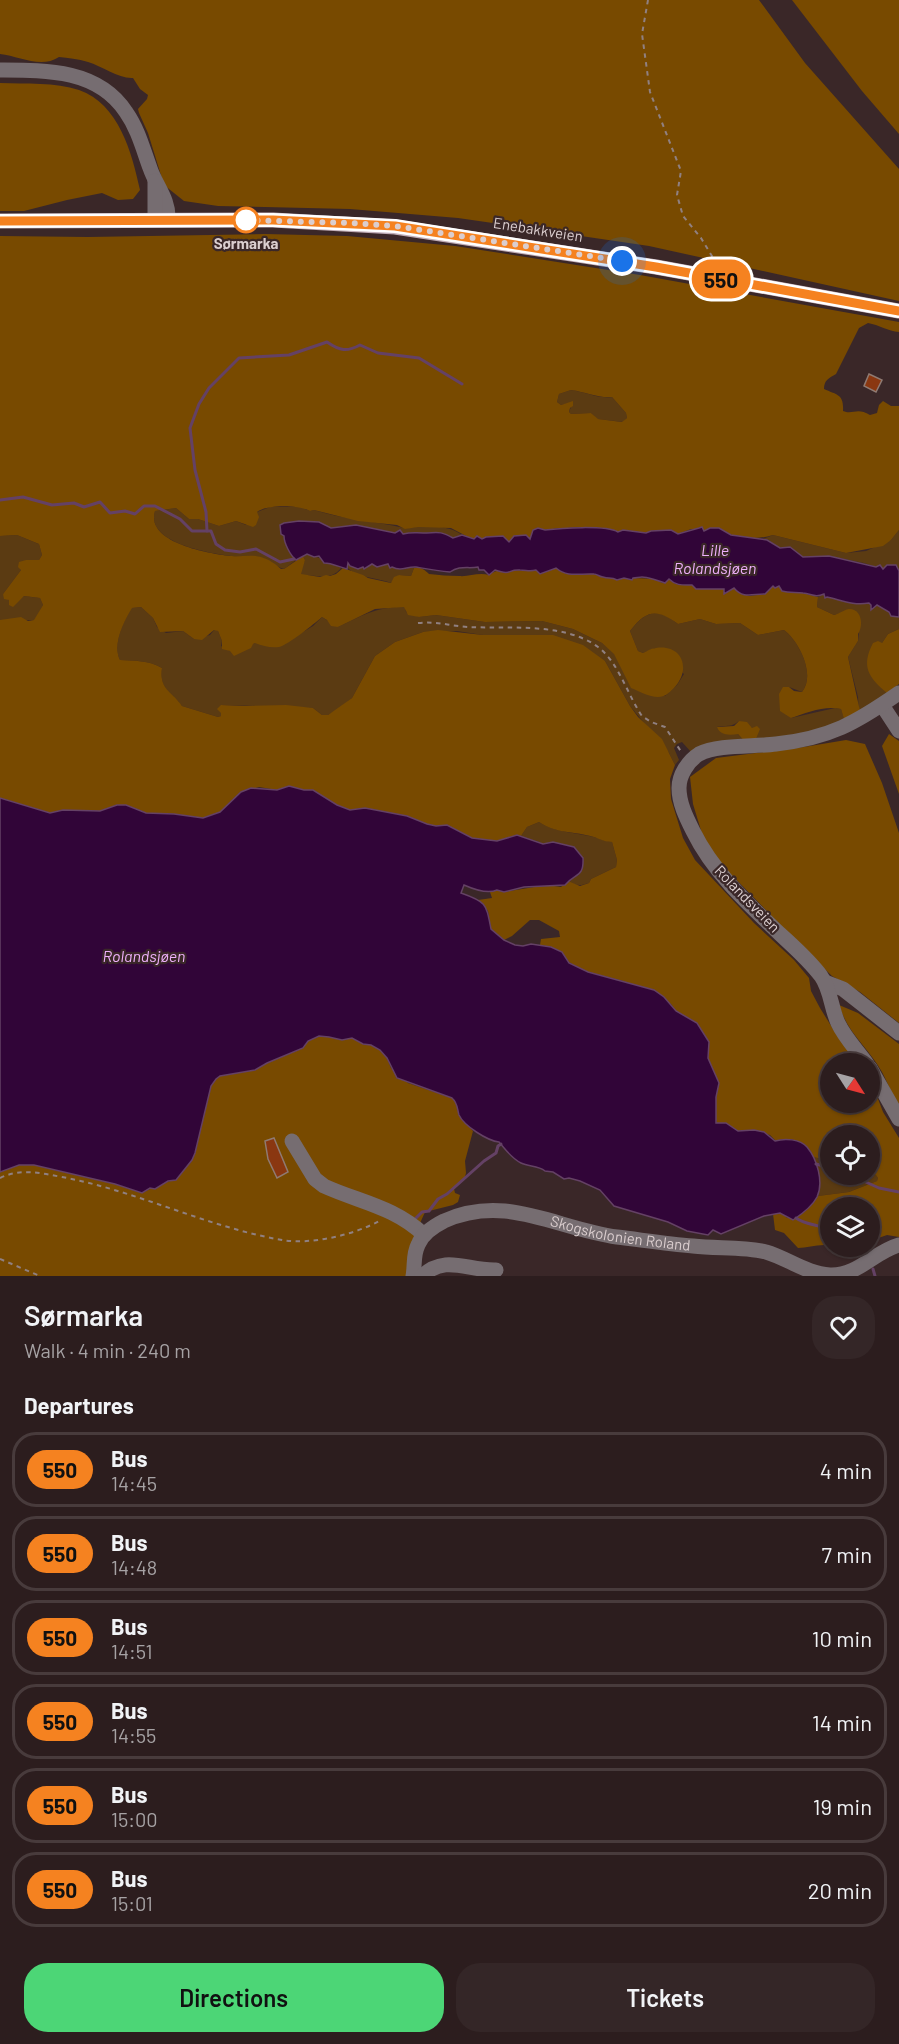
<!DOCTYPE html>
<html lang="en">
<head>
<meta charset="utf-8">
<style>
  :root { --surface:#2c1d1e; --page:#342627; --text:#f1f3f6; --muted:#a6a2a4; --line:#483b3c; --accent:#4cd676 }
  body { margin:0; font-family:Barlow,sans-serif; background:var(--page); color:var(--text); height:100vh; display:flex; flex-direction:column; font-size:22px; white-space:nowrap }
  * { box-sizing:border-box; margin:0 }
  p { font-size:20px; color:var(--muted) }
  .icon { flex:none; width:33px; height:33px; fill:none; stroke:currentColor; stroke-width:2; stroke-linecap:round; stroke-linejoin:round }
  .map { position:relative; height:1276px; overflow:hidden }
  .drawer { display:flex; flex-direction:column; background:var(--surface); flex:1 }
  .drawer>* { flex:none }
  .badge { padding:0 12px; border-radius:20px; font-size:21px; line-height:39px }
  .needle { width:39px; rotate:126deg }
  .controls { position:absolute; left:820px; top:1053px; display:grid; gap:12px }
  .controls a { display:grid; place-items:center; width:60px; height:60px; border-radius:50%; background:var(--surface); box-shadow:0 2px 4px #0004,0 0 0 2px var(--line); font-size:30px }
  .you { position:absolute; width:30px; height:30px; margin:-15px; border:4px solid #fff; border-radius:50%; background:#1a73e8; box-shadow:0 0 0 9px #1a73e833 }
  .map>.badge { position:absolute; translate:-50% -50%; box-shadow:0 0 0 3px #fff }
  h2 { padding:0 24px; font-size:22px; line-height:54px }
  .round { display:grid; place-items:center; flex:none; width:63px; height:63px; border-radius:24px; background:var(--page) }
  .headline { display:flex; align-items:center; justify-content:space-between; height:102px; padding:0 24px }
  h1 { font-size:28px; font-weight:600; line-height:45px }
  .cta { display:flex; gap:12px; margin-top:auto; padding:12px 24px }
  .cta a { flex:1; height:69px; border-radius:24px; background:var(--accent); color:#111; font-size:24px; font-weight:600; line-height:69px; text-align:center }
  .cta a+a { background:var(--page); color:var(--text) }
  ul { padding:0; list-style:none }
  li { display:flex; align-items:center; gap:18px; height:75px; margin:0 12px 9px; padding:0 12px; border:3px solid var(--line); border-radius:24px }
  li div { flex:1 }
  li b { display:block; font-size:22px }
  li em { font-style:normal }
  li .badge { min-width:66px; font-weight:700; text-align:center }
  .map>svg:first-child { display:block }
</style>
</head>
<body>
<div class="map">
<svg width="899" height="1276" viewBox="0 0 899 1276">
  <rect width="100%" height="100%" fill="#3a2728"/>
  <g fill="#5b3b12">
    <path d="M 571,390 C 586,392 598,399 612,397 L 626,413 L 627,418 L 623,422 L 597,419 L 591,413 L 571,414 L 569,412 L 573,402 L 561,405 L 557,402 L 559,394 Z"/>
    <path d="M 270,507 L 301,507 L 310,511 L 314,510 C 342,519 374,521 404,528 C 408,529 413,527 418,527 C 433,526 450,526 462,535 L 453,538 C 439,530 437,533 423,533 C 415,533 411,532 403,534 L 398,531 L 395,533 L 356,525 L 331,528 L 319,522 L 284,523 C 280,533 287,552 296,560 L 284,569 C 276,567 268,559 259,557 C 250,555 240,557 231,556 C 210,553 145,543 155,511 L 176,508 L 189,519 L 198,519 L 219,526 L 236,521 L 246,525 L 257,512 Z"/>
    <path d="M 899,530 L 899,571 L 891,565 L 887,565 L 883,569 L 864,563 L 829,556 L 806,558 L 800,556 L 790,547 L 776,547 L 769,540 L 763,539 L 773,535 L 846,553 L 866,551 L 891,540 Z"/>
    <path d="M 17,535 L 39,544 L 42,555 L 39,560 L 26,560 L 20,568 L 21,570 L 3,594 L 9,600 L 17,602 L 24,596 L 40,598 L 43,605 L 35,620 L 0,620 L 0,536 Z"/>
    <path d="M 307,554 C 317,557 332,562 341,568 C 330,582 316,574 301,575 L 300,571 L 305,560 L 303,556 Z"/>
    <path d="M 348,563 L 350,566 C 361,566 363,567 372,564 L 377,567 L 388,564 L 390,568 C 397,566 401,573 409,567 L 414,568 L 411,576 L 399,575 L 391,583 C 379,578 351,577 346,565 Z"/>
    <path d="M 824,594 L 824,597 C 841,598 850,606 869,603 L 871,605 L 870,609 L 874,605 L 878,606 L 899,617 L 899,629 L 888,634 L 882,643 L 887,693 L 859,715 L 858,697 L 848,657 L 858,641 L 859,631 L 841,613 L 834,615 L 817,607 L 818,597 Z"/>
    <path d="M 141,607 L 153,618 L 157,627 L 166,633 L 183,631 L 194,639 L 210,635 L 215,629 L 218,631 L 222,641 L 221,646 L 230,651 L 255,643 L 298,635 L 313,626 L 322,617 L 338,627 C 361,616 378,606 405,607 L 406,612 L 419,617 L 436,615 L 485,622 L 542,621 L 573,629 L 602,643 L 614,653 L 621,665 L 665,696 L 677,685 L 684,674 L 655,648 L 643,653 L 638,651 L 630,631 C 646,611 657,607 678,624 L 700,619 L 716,624 L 740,623 L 758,635 L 784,630 C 799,641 816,675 802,692 L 789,687 L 791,718 L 835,708 L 841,709 L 844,718 L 830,728 L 755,741 L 752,728 L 739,721 C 729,729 726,724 717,727 L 738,734 L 745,742 L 691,752 L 682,742 L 677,744 L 674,748 L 679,760 L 675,765 L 669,753 L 630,706 L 605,661 L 483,635 L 457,631 L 423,632 L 395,642 L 375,656 L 352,698 L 337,710 L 328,715 L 322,715 L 313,708 L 222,705 L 221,716 L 218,717 L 182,706 C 171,692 159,690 162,668 C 149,660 134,661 120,660 C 112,645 124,621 131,608 Z"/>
    <path d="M 539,822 C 554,832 571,832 589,836 C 597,837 603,841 612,842 L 617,860 L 616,867 L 591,879 L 589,883 C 580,886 576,886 568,881 L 570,878 L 579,875 L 582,856 L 576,849 L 553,842 L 543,844 C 536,839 528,841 521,836 L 527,827 Z"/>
    <path d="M 813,1157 L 831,1161 L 831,1174 L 870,1174 L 870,1172 L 876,1174 L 878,1178 L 877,1181 L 849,1192 L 818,1196 L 819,1179 Z"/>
  </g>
  <g fill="#784a00" fill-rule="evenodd">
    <path d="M 0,0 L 759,0 L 805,63 L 899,169 L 899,301 L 649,246 L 458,218 L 350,209 L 218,206 L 184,201 L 164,185 L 148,133 L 139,113 L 138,109 L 147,99 L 148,95 L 140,89 L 133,78 C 119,79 102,66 88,62 C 78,59 68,58 59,57 C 41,69 19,56 0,54 Z"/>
    <path d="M 792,0 L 899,0 L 899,134 L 862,91 Z"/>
    <path d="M 0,83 C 26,84 55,82 79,90 C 119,104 132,153 140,190 L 133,199 L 118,200 L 102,193 L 67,200 L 24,211 L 0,211 Z"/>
    <path d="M 265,234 L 347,236 L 455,246 L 640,275 L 899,322 L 899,332 C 888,331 879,325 868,323 L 859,328 L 836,374 C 829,378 824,380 824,389 C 837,395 844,394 843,411 C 853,415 857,407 870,415 L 877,413 L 879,405 L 883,401 L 891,406 L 899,406 L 899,530 L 891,540 L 883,546 L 846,553 L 773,535 C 756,540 736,540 721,529 L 704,531 L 703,529 L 691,529 L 678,534 C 665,526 651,533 638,533 C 630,533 626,529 618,532 C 605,525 560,528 545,530 L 540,529 L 533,530 L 530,539 L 514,538 L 509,542 L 503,536 L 486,537 L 482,539 L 477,536 L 475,539 L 468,537 L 451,528 L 419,527 L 405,529 L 397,525 L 358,521 L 314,510 L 310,511 C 300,505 267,504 257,512 L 259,517 L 256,525 L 253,527 L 236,521 L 219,526 L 198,519 L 189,519 L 176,508 L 155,511 C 145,543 211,554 232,556 C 241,557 251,554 261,557 C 268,559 276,564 281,569 L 284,569 L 303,556 L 305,560 L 301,574 L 320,577 L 326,575 L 330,576 L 336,574 L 343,568 L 363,575 L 368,578 L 391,583 L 394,577 L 399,575 L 411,576 L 414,568 C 420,566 425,570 429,574 C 440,575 448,576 459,576 C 469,577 478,572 489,575 C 501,565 521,573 536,570 L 540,574 L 556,568 L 561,571 L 597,574 C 604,578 610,576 617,580 L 624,578 L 632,580 L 633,578 L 656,579 L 662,583 L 668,579 L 676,584 L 692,585 L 701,589 L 724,589 L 724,593 L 734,588 L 749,596 L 765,594 L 773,586 L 775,588 L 779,586 L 782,591 L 803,593 L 818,597 L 817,607 L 834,615 C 838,614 846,609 849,609 C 863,609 863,627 858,634 L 858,641 L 848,657 L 860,711 L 844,719 L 841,709 C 825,705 806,713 791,718 L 780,711 L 779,694 L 783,687 L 789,687 L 794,691 L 802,692 C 816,675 799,641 784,630 L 758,635 L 740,623 L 716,624 L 700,619 L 678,624 C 657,608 646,610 630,631 L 638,651 L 643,653 C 647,651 652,648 656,648 C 682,644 692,669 674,688 C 669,693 665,697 658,697 C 649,697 639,691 631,688 L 614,654 L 602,643 L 573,629 L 542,621 L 485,622 L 436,615 L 419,617 L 408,615 L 404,607 L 375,609 L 338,627 L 331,626 L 327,620 L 322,617 C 314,624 288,645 279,647 C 270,648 263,646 255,643 L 253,644 L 251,648 L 234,656 L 230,651 L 222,649 L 222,641 L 218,631 L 214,630 L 202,640 L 194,639 L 183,631 L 160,632 L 153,618 L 141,607 L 132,608 C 124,621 112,645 120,660 C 134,661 149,660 162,668 C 159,690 172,691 182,706 L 218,717 L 221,716 L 221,713 L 217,709 L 221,705 L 245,706 L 286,705 L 313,708 L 322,715 L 328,715 L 352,698 L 375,656 L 395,642 L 423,632 L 438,630 L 483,635 L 553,635 L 583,645 L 605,661 L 630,706 L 638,717 L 662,739 L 675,765 L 670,779 L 671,799 L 683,838 L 695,860 L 754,923 L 794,960 L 809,978 L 811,991 L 820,1008 L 838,1037 L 858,1063 L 831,1064 L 831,1102 L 870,1102 L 870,1080 L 872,1083 L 883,1112 L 899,1138 L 899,1237 L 887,1235 L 870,1241 L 870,1208 L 831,1208 L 831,1246 L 858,1247 C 844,1253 837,1246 824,1245 C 815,1245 806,1248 798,1248 L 784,1233 L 775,1230 L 773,1214 L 783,1213 L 787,1218 L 806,1210 L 818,1196 L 849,1192 L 877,1181 L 878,1178 L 876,1175 L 870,1172 L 870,1136 L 831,1136 L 831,1161 L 813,1157 C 802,1143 795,1135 776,1141 L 770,1135 L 749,1130 L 738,1131 L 726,1123 L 717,1124 L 715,1116 L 716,1097 L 719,1083 L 708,1058 L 709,1042 L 697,1023 L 676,1011 L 671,1004 L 623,981 L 588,972 L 577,967 L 569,962 L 565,956 L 551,947 L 540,945 L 541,939 L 560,937 L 559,931 L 539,920 L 530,920 L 512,936 L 504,940 L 491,929 L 488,911 L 478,900 L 492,898 L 490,892 L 497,890 L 504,892 L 547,885 L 561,887 L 568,881 L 580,886 L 589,883 L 591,879 L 616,867 L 617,860 L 612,842 C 605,842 600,839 594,837 C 575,831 556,834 539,822 L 527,827 L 521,836 L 517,835 L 497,841 L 472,838 L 447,825 L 436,826 L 427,824 L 407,816 L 365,808 L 350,810 L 337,805 L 313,790 L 304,790 L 289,786 L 277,790 L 259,787 L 241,792 L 220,812 L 203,818 L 174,814 L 146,813 L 126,805 L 117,805 L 100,811 L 63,810 L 50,813 L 0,798 L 0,620 L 21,617 L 28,621 L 34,620 L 43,605 L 40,598 L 24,596 L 13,607 L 9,605 L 9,600 L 4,599 L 3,594 L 21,570 L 18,567 L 19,562 L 26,560 L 39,560 L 42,555 L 39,544 L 17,535 L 0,536 L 0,236 L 88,237 ZM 571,390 C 586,392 597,398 612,397 L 626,413 L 627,418 L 622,422 L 598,419 L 591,413 L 571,414 L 569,412 L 570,408 L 573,406 L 573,401 L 561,405 L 557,402 L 559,394 Z"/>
    <path d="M 899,629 L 899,684 L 887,693 C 868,677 861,666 873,643 L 878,641 L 882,643 L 888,634 Z"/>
    <path d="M 739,721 L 747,722 L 752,728 L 757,726 L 760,729 L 755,741 L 745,742 L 738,734 C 730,735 720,736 717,727 L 734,726 Z"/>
    <path d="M 889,734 L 899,741 L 899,794 L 882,746 Z"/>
    <path d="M 846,740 L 865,744 L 882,783 L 899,833 L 899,1023 L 860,992 L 832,976 L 805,950 L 718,861 L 703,837 L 693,804 L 690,777 L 716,758 L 804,747 Z"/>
    <path d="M 839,1005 L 858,1013 L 899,1044 L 899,1106 C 892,1095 888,1083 882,1072 C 868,1047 848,1034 839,1005 Z"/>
    <path d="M 319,1036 L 329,1037 L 342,1040 L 352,1038 L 363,1044 L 371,1045 L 380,1050 L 387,1058 L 391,1068 L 408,1083 L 452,1098 L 456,1101 L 460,1117 L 473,1131 L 465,1161 L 466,1173 L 464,1180 L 454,1189 L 455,1193 L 460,1195 L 458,1202 L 453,1205 L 425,1212 L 413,1239 L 406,1276 L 0,1276 L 0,1172 L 19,1165 L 34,1165 L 115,1184 L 142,1193 C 148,1190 169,1180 176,1180 L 195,1153 L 211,1086 L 216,1078 L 220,1076 L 255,1070 L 267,1063 L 303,1048 L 308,1041 Z"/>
  </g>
  <g fill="#310538" stroke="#644165" stroke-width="1.5">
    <path d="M 299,521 L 319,522 L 331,528 L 356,525 L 395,533 L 400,530 L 403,534 C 412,532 415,533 423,533 C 437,533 439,530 453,538 L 462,535 L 474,539 L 477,536 L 482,539 L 486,537 L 503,536 L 509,542 L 514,536 L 526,535 L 530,539 L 533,530 L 538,528 L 545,530 C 560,528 606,525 618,532 L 623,530 L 646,533 L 651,531 L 671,530 L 678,534 L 699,528 L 702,527 L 704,531 L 710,528 L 719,528 L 731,535 L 767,540 L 780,548 L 790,547 L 803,557 L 829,556 L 876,567 L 880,565 L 883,569 L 887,565 L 896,565 L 899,571 L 899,617 L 891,616 L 889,612 L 877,605 L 871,610 L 871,605 L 869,603 C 853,606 841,600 827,597 L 825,598 L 824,594 C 815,598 812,594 803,593 C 796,592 789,593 782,591 L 779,586 L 775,588 L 773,586 L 765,594 C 752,594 743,599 734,588 L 724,594 L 724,589 L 696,589 L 692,585 C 683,585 676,586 669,579 L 665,583 C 660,581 647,577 642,577 C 639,577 636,578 633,578 L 632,580 L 624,578 L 617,580 C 611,577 609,579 603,577 C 600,577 597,574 594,574 C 580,573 568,578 556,568 L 540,574 L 536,570 C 529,572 527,570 520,570 C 507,569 513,576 495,570 L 489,575 L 484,570 L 479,570 L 478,567 C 468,569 460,565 450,572 C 437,571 427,569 416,567 C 407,566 402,572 392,567 L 390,568 L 388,564 L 377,567 L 372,564 L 364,569 L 363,567 L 358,569 L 350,566 L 348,563 L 347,569 C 339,567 332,563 324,563 L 319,556 L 314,557 L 307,554 L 296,560 C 290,555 284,543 284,536 L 281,534 L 280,525 L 284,523 Z"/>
    <path d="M 289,786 L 304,790 L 313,790 L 337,805 L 350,810 L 365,808 L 407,816 L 427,824 L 436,826 L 447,825 L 472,838 L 497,841 L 517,835 L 543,844 L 553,842 L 574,847 L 583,858 C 584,878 575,873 565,885 L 524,887 L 504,892 L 497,890 C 488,894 473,889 464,885 L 461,893 C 487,902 486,904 491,929 L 504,940 L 515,945 L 523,946 L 531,944 L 551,947 L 562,952 L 569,963 L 588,972 L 654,990 L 664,997 L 676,1011 L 697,1023 L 709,1042 L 708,1058 L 719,1083 L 716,1097 L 716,1123 L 726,1123 L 738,1131 L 754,1130 L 764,1132 L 775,1141 C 785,1138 800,1139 807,1147 C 817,1159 824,1182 817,1197 C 812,1207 802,1214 793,1220 L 780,1213 L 764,1216 L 721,1234 L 713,1230 L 708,1235 L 687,1231 L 668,1222 L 614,1206 L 600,1190 L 580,1181 L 569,1178 L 564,1179 L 553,1172 L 545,1171 C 538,1165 529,1167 521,1163 C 511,1158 506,1150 499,1142 C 488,1141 464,1126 459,1115 C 457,1109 458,1103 452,1098 L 397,1078 L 387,1058 L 380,1050 L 371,1045 L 363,1044 L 352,1038 L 342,1040 L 329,1037 L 319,1036 L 308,1041 L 303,1048 L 267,1063 L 255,1070 L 220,1076 L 216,1079 L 211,1086 L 195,1153 L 192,1160 L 176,1180 L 168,1181 L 155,1189 L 150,1188 L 142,1193 L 115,1184 L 34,1165 L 19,1165 L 0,1172 L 0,798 L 50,813 L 63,810 L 100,811 L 117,805 L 126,805 L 146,813 L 174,814 L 203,818 L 220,812 L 241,792 L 251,788 L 277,790 Z"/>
  </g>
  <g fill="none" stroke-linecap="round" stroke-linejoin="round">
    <g stroke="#644165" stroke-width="3">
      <path d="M 0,500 L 23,497 L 52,505 L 74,503 L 84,507 L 100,502 L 110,513 L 125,511 L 135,514 L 144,506 L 155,506 L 180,519 L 192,531 L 211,531 L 216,544 L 225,550 L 240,552 L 256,549 L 280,562 L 294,559"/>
      <path d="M 207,531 L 206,512 L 195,470 L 190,428 L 199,404 L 209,388 L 239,358 L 289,355 L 327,342 C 340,351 347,352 360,345 L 378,353 L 419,358 L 462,384"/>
      <path d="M 816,1164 L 831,1168"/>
      <path d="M 848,1174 L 879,1188 L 899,1192"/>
      <path d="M 416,1218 L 422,1212 L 429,1211 L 438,1199 L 447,1194 L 484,1161 L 496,1153 L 498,1146 L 501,1144"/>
      <path d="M 796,1218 C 807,1226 820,1224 831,1231"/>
      <path d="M 867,1246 L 869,1256"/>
      <path d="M 873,1269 L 875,1276"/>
    </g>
  </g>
  <g fill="#8a3710" stroke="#8f7a72" stroke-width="1.5">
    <path d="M 869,374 L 882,380 L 876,392 L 864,386 Z"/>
    <path d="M 274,1138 L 288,1172 L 277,1178 L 268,1159 L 265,1141 Z"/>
  </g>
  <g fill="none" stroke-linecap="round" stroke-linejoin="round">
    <g stroke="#908081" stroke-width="2" stroke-dasharray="4.5 4.5" stroke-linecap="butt">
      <path d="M 648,0 L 642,34 L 650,92 L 681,171 L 677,195 L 683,216 L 701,238 L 718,266"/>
      <path d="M 418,623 C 436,621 451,626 468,627 C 508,629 564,622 598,647 C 619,663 627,694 642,716 L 651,722 L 665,727 L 682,753"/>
      <path d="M 0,1178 C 21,1168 40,1173 62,1177 C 137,1191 207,1227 282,1240 C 310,1245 354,1235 379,1221"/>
      <path d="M 0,1259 L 40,1276"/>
    </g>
    <g stroke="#766d71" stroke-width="15">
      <path d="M 0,70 C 45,70 98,69 126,112 C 138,129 143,149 150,168 C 156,186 169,199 168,219"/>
      <path d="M 155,181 L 155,219"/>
      <path d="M 882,705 L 899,731"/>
      <path d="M 825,982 L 843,989 L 899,1033"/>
      <path d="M 867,1064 C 857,1050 845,1038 838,1023 C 831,1008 831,990 821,976 C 809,960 794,947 780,934 C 747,903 713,872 693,831 C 686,817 679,803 679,788 C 679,775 688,761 699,754 C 718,744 754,747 776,744 C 830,738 856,723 899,693"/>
      <path d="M 870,1068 L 899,1119"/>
      <path d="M 292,1141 L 315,1179 L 324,1186 C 359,1202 395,1207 424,1235"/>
      <path id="s1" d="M 413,1276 C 415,1266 413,1254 418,1245 C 422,1234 434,1226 444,1221 C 506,1193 557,1229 617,1237 C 642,1240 668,1244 693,1246 C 717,1249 742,1246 766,1252 C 787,1258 807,1274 830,1275 C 858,1276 874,1252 899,1245"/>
      <path d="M 422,1276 C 446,1254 467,1271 496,1270"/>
    </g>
    <path stroke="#bfacb5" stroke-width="15" d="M 0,221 L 273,220 L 395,227 L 656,267 L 899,311"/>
  </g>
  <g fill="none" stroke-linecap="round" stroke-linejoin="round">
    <defs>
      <path id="line" d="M 0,221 L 273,220 L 395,226 L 656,267 L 899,311"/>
    </defs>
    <use href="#line" stroke="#fff" stroke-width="14"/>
    <use href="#line" stroke="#f58220" stroke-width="9"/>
    <path stroke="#dbcecf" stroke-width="6" stroke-dasharray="0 10.8" d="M 246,220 L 241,220 L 351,223 L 395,226 L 622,261"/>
  </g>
  <circle fill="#fff" stroke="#f58220" stroke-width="3" cx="246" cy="220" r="12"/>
  <g text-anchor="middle" stroke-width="4.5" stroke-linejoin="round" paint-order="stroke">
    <g font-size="15" fill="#dbcecf" stroke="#3a2728">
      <text transform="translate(538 230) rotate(9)" y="5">Enebakkveien</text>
      <text transform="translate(747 899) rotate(46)" y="5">Rolandsveien</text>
      <text dy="5" stroke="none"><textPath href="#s1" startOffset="248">Skogskolonien Roland</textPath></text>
    </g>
    <g font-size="15" font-weight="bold" fill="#dbcecf" stroke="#3a2728">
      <text x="246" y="249">Sørmarka</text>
    </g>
    <g font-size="16" font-style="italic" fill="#efb0fb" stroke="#3a2728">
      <text x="715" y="556">Lille<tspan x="715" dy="18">Rolandsjøen</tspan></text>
      <text x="144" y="962">Rolandsjøen</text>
    </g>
  </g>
</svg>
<div class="controls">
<a><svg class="needle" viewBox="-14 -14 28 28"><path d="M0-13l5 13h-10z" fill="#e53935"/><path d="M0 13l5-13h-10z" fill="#a6a2a4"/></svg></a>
<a><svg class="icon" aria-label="locate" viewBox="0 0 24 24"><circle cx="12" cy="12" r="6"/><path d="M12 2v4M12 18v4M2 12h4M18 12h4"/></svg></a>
<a><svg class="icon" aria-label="layers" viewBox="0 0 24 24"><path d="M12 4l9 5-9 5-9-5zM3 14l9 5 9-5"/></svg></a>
</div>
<div class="you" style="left:622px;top:261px"></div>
<b class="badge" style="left:721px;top:279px;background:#f58220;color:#111">550</b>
</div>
<section class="drawer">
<div class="headline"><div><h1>Sørmarka</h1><p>Walk · 4 min · 240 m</p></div><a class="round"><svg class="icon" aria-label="heart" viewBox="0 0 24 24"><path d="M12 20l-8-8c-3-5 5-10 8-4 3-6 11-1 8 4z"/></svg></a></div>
<h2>Departures</h2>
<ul>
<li><span class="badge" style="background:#f58220;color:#111">550</span><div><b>Bus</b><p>14:45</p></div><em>4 min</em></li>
<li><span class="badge" style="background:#f58220;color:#111">550</span><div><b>Bus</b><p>14:48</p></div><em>7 min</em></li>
<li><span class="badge" style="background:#f58220;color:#111">550</span><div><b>Bus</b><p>14:51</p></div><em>10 min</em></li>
<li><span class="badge" style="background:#f58220;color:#111">550</span><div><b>Bus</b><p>14:55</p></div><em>14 min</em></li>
<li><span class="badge" style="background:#f58220;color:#111">550</span><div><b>Bus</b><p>15:00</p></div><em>19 min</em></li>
<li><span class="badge" style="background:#f58220;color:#111">550</span><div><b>Bus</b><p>15:01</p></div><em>20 min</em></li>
</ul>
<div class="cta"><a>Directions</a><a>Tickets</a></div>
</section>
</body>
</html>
